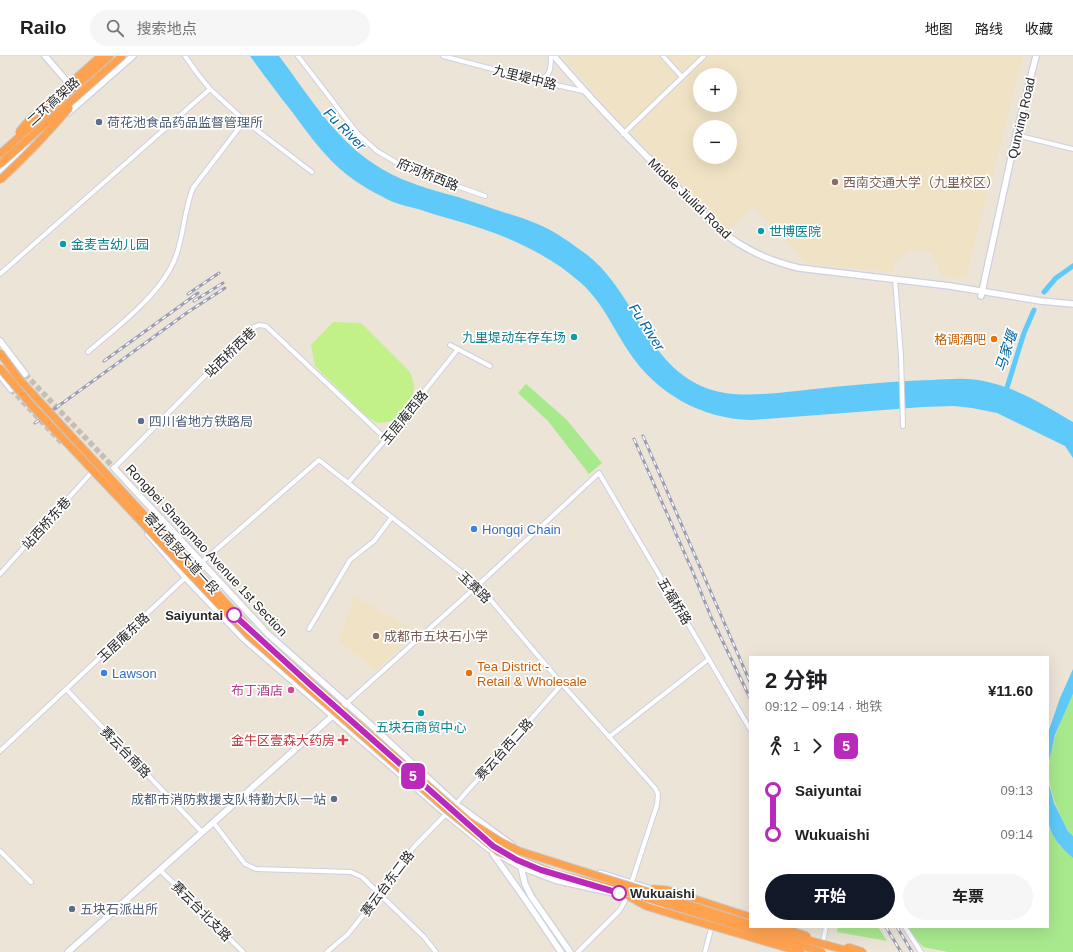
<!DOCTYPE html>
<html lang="zh">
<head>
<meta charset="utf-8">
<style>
  :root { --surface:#fff; --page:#f6f6f6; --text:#202124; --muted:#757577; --line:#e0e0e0; --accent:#111827 }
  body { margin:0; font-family:Helvetica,"Noto Sans SC",sans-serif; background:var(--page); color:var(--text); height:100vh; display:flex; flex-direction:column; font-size:15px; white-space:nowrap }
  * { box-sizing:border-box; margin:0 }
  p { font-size:13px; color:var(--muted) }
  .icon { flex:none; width:22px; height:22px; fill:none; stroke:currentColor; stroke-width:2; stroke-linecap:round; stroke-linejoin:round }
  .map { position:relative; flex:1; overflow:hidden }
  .panel { position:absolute; left:749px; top:600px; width:300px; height:272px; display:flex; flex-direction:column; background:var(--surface); border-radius:0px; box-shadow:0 4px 16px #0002 }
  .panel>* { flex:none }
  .badge { padding:0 8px; border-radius:6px; font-size:14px; line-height:26px }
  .fabs { position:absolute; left:693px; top:12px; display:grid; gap:8px }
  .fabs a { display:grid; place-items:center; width:44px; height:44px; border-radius:50%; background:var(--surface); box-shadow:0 4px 16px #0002; font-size:20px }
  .map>.badge { position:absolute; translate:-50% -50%; box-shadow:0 0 0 2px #fff }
  .legs { display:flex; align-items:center; gap:6px; height:44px; padding:0 16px; font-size:13px }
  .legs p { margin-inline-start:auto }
  .summary { display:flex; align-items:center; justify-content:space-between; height:68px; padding:0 16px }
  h1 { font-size:22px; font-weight:700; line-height:30px }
  .button { display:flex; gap:8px; margin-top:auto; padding:8px 16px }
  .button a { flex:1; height:46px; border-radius:24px; background:var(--accent); color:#fff; font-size:16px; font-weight:700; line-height:46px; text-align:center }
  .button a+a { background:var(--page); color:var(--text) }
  ul { padding:0 16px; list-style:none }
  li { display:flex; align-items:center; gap:14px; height:44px; font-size:15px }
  li i { display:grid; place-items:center; width:6px; height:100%; margin:0 5px; background:currentColor }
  li i::after { content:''; width:10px; height:10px; margin:-5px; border:3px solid; border-radius:50%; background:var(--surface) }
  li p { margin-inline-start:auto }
  li:first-child i { background:linear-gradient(#0000 50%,currentColor 0) }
  li:last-child i { background:linear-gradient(currentColor 50%,#0000 0) }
  header { display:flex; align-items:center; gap:24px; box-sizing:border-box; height:56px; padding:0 20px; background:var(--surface); border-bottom:1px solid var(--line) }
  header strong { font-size:19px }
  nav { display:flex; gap:22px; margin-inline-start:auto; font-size:14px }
  .search { width:280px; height:36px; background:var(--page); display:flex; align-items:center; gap:10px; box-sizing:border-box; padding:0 14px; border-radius:22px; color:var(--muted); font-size:15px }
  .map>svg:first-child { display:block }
</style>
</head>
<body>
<header>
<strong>Railo</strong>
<div class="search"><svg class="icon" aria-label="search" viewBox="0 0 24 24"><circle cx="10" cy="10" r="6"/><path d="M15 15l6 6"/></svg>搜索地点</div>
<nav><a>地图</a><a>路线</a><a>收藏</a></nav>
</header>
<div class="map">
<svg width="1073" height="896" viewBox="0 0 1073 896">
  <rect width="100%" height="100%" fill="#ece4d7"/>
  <g fill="#f0e3c5" fill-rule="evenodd">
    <path d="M 562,0 L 1023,0 L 966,223 L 942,220 L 931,196 L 910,193 L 894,207 L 894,216 L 806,208 L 754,151 L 728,174 L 620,66 ZM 700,19 L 730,19 L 730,49 L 700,49 ZM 700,71 L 730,71 L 730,101 L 700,101 Z"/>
    <path d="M 354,540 L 416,575 L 376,615 L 339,585 Z"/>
  </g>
  <g fill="#a9e98e">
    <path d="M 526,328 L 566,363 L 602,407 L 589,418 L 548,365 L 518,337 Z"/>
    <path d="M 1073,638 L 1073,780 C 1066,773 1063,765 1059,756 C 1037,711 1055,680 1073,638 Z"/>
    <path d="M 1048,772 L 1049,772 L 1059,789 L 1073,802 L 1073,896 L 948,896 L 923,891 L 913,880 L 908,871 L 1048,871 Z"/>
    <path d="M 838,871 L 878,871 L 887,885 L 837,876 Z"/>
  </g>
  <path fill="#c1f188" d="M 333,266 L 361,267 L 410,316 L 414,329 L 413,342 L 393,365 L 378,367 L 367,361 L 315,310 L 311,289 Z"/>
  <g fill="#5fcaf9">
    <path d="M 250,0 L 279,0 C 306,36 334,81 371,106 C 396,124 428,133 458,141 C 477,147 496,154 516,160 C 525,163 534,166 542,170 C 558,177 572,188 586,198 C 640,239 648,324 725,337 C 753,341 787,336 814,333 C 854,329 892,325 932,324 C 950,323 970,321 988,326 C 1019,333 1046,350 1073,366 L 1073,402 L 1065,390 L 1030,373 L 997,357 L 972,352 L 954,350 L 923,351 L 751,364 C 701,363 656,337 629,296 C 613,272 603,247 581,227 C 552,201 516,184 480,172 C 459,165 438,160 418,153 C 410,151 401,149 393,146 C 376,138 360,129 346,118 C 325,101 309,79 293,57 C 278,38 264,19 250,0 Z"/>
    <path d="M 1073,613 L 1073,638 L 1055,679 L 1049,705 L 1048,725 L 1054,747 L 1068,775 L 1073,780 L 1073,802 C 1061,792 1051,781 1048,765 L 1048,677 L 1060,642 Z"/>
  </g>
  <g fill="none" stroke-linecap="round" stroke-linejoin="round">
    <g stroke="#5fcaf9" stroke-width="5">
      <path d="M 1044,236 L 1056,222 L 1073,210"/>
      <path d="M 1005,338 L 1024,277 L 1034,254"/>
    </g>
    <g stroke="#c5beb4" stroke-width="5.5" stroke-dasharray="5.5 3" stroke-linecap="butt">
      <path d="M 25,318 L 114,412"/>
      <path d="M 11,333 L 63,388"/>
    </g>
    <defs>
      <g id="street">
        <path d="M 185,0 L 197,17 L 210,33 L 246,66 L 312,116"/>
        <path d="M 298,0 L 357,77 L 377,95 L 406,112 L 485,140"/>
        <path d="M 443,0 L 534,24 L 583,35"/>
        <path d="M 663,0 L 682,21"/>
        <path d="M 539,23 C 551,22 551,10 551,0"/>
        <path d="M 623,78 L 704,0"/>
        <path d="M 1016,79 L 1073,93"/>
        <path d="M 0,218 L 210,33"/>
        <path d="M 895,223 L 901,300 L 903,370"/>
        <path d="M 450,289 L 490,310"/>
        <path d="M 88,296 C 118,270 163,237 176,200 C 184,178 184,154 193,132 L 245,64"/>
        <path d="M 114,412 L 252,272 L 259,269 L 266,270 L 386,383"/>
        <path d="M 348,427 L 386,383 L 458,293"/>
        <path d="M 193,514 L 319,404 L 478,529 L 562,628 L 655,732 L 658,738 L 657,749 L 631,828"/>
        <path d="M 0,518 L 91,417"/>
        <path d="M 309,573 L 350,504 L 374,485 L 392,461"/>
        <path d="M 67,634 L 202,776"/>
        <path d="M 347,647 L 478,529 L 599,417 L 750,673"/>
        <path d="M 609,681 L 709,603"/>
        <path d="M 0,695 L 187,520"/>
        <path d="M 455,749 L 562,628"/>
        <path d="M 213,766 L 245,808 L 256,813 L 351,816 L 362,821 L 424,881 L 436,896"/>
        <path d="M 0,795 L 31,826"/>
        <path d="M 160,814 L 243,896"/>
        <path d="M 905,871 L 921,896"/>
        <path d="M 822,890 L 826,871"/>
        <path d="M 327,896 L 348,878 L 379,839 L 413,792 L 447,757"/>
        <path d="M 578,896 L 620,854 L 628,839"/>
        <path d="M 705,896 L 712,869"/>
      </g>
      <g id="secondary">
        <path d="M 45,0 L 71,30"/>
        <path d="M 554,0 C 592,45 633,87 675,129 C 695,149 714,172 738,187 C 757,199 777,207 799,212 L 950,230 L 1041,245 L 1073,248"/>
        <path d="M 68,57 L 133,0"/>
        <path d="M 0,117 L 30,91"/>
        <path d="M 981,240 L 1016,79 L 1036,0"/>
        <path d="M 0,285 L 25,318"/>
        <path d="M 0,319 L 11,333"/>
        <path d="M 114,412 L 268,578 L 372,670 L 456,748 L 512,789"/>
        <path d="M 148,478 L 185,521 L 244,583 L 446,758 L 489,793 L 521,811 L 555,824 L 631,841"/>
        <path d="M 511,791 L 521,811 L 525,828 L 531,840 L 570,896"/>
        <path d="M 493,798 L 525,843 L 561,896"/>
        <path d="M 600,817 L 685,844"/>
        <path d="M 639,844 L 663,850"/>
        <path d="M 68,896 L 347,647"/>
      </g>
      <g id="highway">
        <path d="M 654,833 L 667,834 L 750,861"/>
        <path d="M 628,840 L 646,850 L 675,859"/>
      </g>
    </defs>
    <use href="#street" stroke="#cdd0e3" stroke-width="6"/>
    <use href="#secondary" stroke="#cdd0e3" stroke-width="8"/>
    <use href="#highway" stroke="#c7c7c7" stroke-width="9"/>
    <use href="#street" stroke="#fff" stroke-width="4"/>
    <use href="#secondary" stroke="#fff" stroke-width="5.5"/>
    <use href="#highway" stroke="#ffa24f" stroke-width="7"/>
    <defs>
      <g id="rail">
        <path d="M 188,238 L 219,217"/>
        <path d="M 194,245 L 223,227"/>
        <path d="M 104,305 L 198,237"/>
        <path d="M 35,367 L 188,256 L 225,232"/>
        <path d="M 643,380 L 750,626"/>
        <path d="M 634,383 L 692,514 L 711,561 L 750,642"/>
        <path d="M 886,871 L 901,896"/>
        <path d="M 897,871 L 912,896"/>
      </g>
    </defs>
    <use href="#rail" stroke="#9a9db4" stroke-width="3"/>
    <use href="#rail" stroke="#fff" stroke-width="1.5" stroke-dasharray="4.5" stroke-linecap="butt"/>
    <defs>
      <g id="highway-bridge">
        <path d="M 19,76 L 30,63 L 101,0"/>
        <path d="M 0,98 L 110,0"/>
        <path d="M 0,108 L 122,0"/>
        <path d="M 0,124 C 25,101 47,78 69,52"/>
        <path d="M 0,297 L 19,323 L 169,486 L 255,578 L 468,765 L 501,786 L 519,795 L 750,868"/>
        <path d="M 0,312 L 33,351 L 248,579 L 446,753 L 499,796 L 553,817 L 631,837 L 822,896"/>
        <path d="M 675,859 L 801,896"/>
        <path d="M 761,871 L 792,880 L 853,896"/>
        <path d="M 780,871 L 807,880"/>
        <path d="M 848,891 L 863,896"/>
      </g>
    </defs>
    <use href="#highway-bridge" stroke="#c7c7c7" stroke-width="9" stroke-linecap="butt"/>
    <use href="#highway-bridge" stroke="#ffa24f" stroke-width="7"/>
  </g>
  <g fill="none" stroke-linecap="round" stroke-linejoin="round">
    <defs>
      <path id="line-1" d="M 234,559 L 313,631 L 493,790 L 517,804 L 541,814 L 619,837"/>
    </defs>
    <use href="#line-1" stroke="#fff" stroke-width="9"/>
    <use href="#line-1" stroke="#bb29bb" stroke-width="6"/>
  </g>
  <g fill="#5c6f8a" stroke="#fff" stroke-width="1.5">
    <circle cx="99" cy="66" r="4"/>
    <circle cx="141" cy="365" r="4"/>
    <circle cx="334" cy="743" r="4"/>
    <circle cx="72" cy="853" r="4"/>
  </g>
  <g fill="#8d6e63" stroke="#fff" stroke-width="1.5">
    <circle cx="835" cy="126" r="4"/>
    <circle cx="376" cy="580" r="4"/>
  </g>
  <g fill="#0f9aa8" stroke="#fff" stroke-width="1.5">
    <circle cx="761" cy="175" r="4"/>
    <circle cx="63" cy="188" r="4"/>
    <circle cx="574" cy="281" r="4"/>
    <circle cx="421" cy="657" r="4"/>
  </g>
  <g fill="#e8710a" stroke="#fff" stroke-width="1.5">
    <circle cx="994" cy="283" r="4"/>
    <circle cx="469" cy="617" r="4"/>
  </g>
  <g fill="#3f7fe0" stroke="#fff" stroke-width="1.5">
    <circle cx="474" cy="473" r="4"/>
    <circle cx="104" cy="617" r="4"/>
  </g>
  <g fill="#fff" stroke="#bb29bb" stroke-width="2">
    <circle cx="234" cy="559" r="7"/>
    <circle cx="619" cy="837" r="7"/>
  </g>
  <circle fill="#d1479c" stroke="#fff" stroke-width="1.5" cx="291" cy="634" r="4"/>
  <path fill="#e0444e" stroke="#fff" stroke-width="1.5" d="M341 678h4v4h4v4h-4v4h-4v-4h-4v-4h4z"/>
  <g text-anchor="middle" stroke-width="3.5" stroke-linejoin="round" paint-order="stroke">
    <g font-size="13" fill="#282828" stroke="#fff">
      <text transform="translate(525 21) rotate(14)" y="5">九里堤中路</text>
      <text transform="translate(53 45) rotate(-42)" y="5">二环高架路</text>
      <text transform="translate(1021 62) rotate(-77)" y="5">Qunxing Road</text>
      <text transform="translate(428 118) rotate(22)" y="5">府河桥西路</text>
      <text transform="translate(690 142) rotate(44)" y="5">Middle Jiulidi Road</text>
      <text transform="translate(230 296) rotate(-44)" y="5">站西桥西巷</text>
      <text transform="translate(404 361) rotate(-51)" y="5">玉居庵西路</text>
      <text transform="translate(46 467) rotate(-48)" y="5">站西桥东巷</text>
      <text transform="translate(207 494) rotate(47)" y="5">Rongbei Shangmao Avenue 1st Section</text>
      <text transform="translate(182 497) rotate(48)" y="5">蓉北商贸大道一段</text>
      <text transform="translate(475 531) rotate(44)" y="5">玉赛路</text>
      <text transform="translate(675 545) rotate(59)" y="5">五福桥路</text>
      <text transform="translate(123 581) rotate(-43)" y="5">玉居庵东路</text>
      <text transform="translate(504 693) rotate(-48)" y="5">赛云台西二路</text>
      <text transform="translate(126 696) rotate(46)" y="5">赛云台南路</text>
      <text transform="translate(387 827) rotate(-53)" y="5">赛云台东二路</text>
      <text transform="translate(202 855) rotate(45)" y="5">赛云台北支路</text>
    </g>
    <g font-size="13" fill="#4e5e75" stroke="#fff" text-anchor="start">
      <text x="107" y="71">荷花池食品药品监督管理所</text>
      <text x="149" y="370">四川省地方铁路局</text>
      <text x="326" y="748" text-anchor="end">成都市消防救援支队特勤大队一站</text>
      <text x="80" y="858">五块石派出所</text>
    </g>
    <g font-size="13" fill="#785e54" stroke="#fff" text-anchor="start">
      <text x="843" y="131">西南交通大学（九里校区）</text>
      <text x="384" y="585">成都市五块石小学</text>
    </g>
    <g font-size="13" fill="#0d838f" stroke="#fff" text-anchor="start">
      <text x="769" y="180">世博医院</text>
      <text x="71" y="193">金麦吉幼儿园</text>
      <text x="566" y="286" text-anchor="end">九里堤动车存车场</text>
      <text x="421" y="676" text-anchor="middle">五块石商贸中心</text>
    </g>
    <g font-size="13" fill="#c56008" stroke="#fff" text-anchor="end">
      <text x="986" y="288">格调酒吧</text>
      <text x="477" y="615" text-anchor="start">Tea District -<tspan x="477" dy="15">Retail &amp; Wholesale</tspan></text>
    </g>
    <g font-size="13" fill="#366cbe" stroke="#fff" text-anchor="start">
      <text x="482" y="478">Hongqi Chain</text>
      <text x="112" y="622">Lawson</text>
    </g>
    <g font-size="13" font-weight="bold" fill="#282828" stroke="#fff" text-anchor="end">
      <text x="223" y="564">Saiyuntai</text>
      <text x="630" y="842" text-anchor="start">Wukuaishi</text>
    </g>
    <g font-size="13" fill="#b23c85" stroke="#fff" text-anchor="end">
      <text x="283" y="639">布丁酒店</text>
    </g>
    <g font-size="13" fill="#be3a42" stroke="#fff" text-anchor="end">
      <text x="335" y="689">金牛区壹森大药房</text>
    </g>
    <g font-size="14" font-style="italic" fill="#0165a3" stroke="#fff">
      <text transform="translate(345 73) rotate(45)" y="5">Fu River</text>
      <text transform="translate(647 271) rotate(57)" y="5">Fu River</text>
      <text transform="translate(1006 295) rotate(-72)" y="5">马家堰</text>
    </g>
  </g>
</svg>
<div class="fabs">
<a>+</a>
<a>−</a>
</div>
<b class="badge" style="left:413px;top:720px;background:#bb29bb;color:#fff">5</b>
<section class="panel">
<div class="summary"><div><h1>2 分钟</h1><p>09:12 – 09:14 · 地铁</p></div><b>¥11.60</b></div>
<div class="legs"><svg class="icon" aria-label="walk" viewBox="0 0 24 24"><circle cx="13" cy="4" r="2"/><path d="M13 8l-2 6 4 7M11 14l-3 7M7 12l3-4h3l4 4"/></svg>1<svg class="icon" aria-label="forward" viewBox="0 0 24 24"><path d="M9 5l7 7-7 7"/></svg><b class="badge" style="background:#bb29bb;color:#fff">5</b></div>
<ul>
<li><i style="color:#bb29bb"></i><b>Saiyuntai</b><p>09:13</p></li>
<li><i style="color:#bb29bb"></i><b>Wukuaishi</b><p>09:14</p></li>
</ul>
<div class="button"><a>开始</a><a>车票</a></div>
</section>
</div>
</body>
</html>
